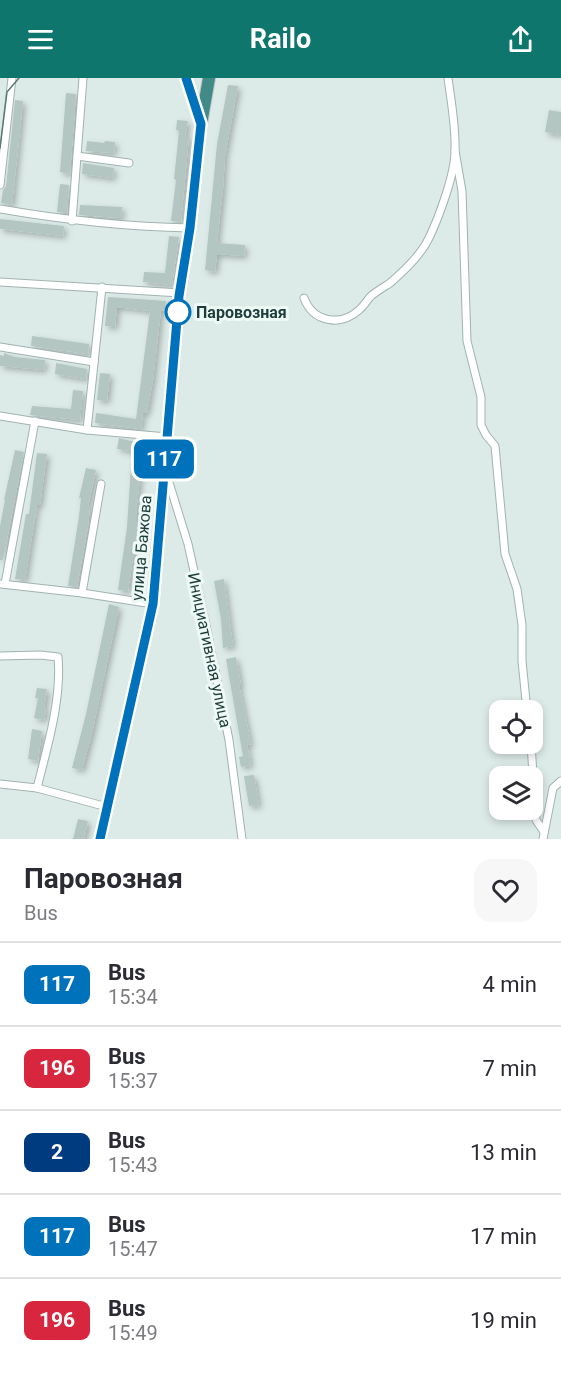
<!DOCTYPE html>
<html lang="en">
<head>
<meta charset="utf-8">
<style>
  :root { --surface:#fff; --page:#f7f7f7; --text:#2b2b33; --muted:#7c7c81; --line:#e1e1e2; --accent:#0f766e }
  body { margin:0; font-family:Roboto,sans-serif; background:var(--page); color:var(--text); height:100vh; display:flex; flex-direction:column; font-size:22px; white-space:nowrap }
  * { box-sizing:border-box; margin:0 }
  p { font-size:20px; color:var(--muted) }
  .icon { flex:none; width:33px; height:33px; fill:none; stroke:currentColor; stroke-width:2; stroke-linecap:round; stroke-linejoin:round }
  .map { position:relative; height:761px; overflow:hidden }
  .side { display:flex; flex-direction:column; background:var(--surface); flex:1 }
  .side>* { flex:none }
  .badge { padding:0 12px; border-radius:9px; font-size:21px; line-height:39px }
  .buttons { position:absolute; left:489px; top:622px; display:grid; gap:12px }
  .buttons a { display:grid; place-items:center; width:54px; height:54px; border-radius:12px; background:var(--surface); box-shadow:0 3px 9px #0003; font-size:30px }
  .map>.badge { position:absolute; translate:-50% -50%; box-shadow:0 0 0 3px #fff }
  .round { display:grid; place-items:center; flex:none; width:63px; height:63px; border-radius:18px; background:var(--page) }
  .headline { display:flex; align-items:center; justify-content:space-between; height:102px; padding:0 24px }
  h1 { font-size:28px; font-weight:700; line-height:45px }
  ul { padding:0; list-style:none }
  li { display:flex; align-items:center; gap:18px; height:84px; padding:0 24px; border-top:2px solid var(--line) }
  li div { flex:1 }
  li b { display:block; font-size:22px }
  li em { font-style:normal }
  li .badge { min-width:66px; font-weight:700; text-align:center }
  header { display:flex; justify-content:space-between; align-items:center; height:78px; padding:0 24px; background:var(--accent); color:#fff; font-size:27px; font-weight:700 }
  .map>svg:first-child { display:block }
</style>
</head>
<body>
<header><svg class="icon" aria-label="menu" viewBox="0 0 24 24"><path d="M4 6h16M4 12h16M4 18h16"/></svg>Railo<svg class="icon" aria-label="share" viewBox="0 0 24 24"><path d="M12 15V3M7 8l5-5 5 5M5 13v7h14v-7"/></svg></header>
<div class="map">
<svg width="561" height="761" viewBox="0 0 561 761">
  <defs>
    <filter id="shadow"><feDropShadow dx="3" dy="3" stdDeviation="3" flood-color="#0004"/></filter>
  </defs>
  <rect width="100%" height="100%" fill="#ddebe8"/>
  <g fill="#b3c6c2" filter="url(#shadow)">
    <path d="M 228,7 L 238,8 L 225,78 L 223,110 L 217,165 L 245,167 L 244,178 L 217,176 L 215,194 L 205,192 L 217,66 Z"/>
    <path d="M 66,15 L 76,16 L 70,96 L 60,94 Z"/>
    <path d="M 15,22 L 23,23 L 12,127 L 1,125 L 3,112 L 6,108 Z"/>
    <path d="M 549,32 L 561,34 L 561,57 L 545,54 Z"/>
    <path d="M 177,42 L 188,43 L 185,59 L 189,59 L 181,144 L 171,143 L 176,102 L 174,101 L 179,53 L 176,52 Z"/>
    <path d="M 87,63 L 104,65 L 105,63 L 115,64 L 114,75 L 86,73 Z"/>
    <path d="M 83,85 L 114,90 L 113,100 L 82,96 Z"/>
    <path d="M 60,106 L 69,107 L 67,135 L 57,134 Z"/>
    <path d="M 80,127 L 122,129 L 121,140 L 79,137 Z"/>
    <path d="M 0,141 L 64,148 L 63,158 L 0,151 Z"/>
    <path d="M 169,158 L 179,159 L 172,207 L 143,204 L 144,194 L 165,195 Z"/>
    <path d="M 108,219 L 166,223 L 165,233 L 161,232 L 153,302 L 147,335 L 143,335 L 141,351 L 95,345 L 96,335 L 136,341 L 150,233 L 117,229 L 115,249 L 105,248 Z"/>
    <path d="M 32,258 L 89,266 L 88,276 L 31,268 Z"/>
    <path d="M 4,275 L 15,279 L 45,282 L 44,292 L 0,288 L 0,277 L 4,278 Z"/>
    <path d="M 56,285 L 87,291 L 86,301 L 55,296 Z"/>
    <path d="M 100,295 L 110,296 L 107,323 L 97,322 Z"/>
    <path d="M 73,312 L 83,313 L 80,342 L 30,337 L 32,328 L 71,331 Z"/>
    <path d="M 119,360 L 144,366 L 137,425 L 137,453 L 128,513 L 118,512 L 127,449 L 132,373 L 117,371 Z"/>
    <path d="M 15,372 L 24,374 L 3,482 L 0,482 L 0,448 L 5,422 L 4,422 Z"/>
    <path d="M 37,375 L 47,376 L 40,427 L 37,427 L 25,502 L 15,501 L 26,436 L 29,436 Z"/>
    <path d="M 86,390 L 96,392 L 88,429 L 90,429 L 88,448 L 77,509 L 68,508 L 79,438 L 81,420 L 79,420 Z"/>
    <path d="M 224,501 L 233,568 L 223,570 L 221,541 L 214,503 Z"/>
    <path d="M 109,526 L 119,529 L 92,655 L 82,692 L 72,690 L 86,636 Z"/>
    <path d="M 236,579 L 241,607 L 239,607 L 251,666 L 247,667 L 251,687 L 241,689 L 239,679 L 243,678 L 226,581 Z"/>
    <path d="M 37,610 L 47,611 L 44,631 L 46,632 L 44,642 L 34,640 L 38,620 L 35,620 Z"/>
    <path d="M 32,651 L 42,653 L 38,683 L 28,681 Z"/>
    <path d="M 254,697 L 259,727 L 249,728 L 244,698 Z"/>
    <path d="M 78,741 L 88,743 L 84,761 L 73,761 Z"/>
  </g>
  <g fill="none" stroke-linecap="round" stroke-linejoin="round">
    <defs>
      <g id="minor">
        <path d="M 455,73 L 462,113 L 467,263 L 481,319 L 481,347 L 486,357 L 495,368 L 505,476 L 517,511 L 522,547 L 522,583 L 527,633"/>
        <path d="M 77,78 L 129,85"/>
        <path d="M 0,107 L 12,0"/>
        <path d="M 0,131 C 64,142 125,149 190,150"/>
        <path d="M 72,143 L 83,0"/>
        <path d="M 0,204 L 180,215"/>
        <path d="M 304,220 C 313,244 340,249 359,232 C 364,228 367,222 371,218 C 377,213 384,209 390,205 C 404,193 421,177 429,160 C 439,139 455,96 455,73 C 456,49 451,23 448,0"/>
        <path d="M 0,269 L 94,284"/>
        <path d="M 0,338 L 87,352 L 167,359"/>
        <path d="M 87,352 L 102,209"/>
        <path d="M 167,398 L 188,466 L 207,552 L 229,662 L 242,761"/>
        <path d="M 1,506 L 82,515 L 153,526"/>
        <path d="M 5,506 L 35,343"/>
        <path d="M 82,515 L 101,406"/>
        <path d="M 0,578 L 40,577 L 58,579 C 62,621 47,670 37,710"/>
        <path d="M 531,666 L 536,742 L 544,754"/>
        <path d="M 0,706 L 37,710 L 107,729"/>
        <path d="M 543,761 L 553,710 L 561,703"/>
      </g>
      <path id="primary" d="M 186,0 L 201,45"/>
      <path id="trunk" d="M 100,761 L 153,526 L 179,218 L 190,150 L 201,46 L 209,0"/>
    </defs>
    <use href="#minor" stroke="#a0b3b1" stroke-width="9"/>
    <use href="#primary" stroke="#bbc5c4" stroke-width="13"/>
    <use href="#trunk" stroke="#bbc5c4" stroke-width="14"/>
    <use href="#minor" stroke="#fff" stroke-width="7"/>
    <use href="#primary" stroke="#5ca7a2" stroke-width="10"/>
    <use href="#trunk" stroke="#418a87" stroke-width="12"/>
    <path stroke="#577977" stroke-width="1.5" d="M 0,70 L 7,14 L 19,0"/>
  </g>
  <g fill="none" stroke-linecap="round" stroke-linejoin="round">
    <defs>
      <path id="line" d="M 100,761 L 153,526 L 179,218 L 190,150 L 201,46 L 186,0"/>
    </defs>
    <use href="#line" stroke="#fff" stroke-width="14"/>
    <use href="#line" stroke="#0072bc" stroke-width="9"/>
  </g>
  <circle fill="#fff" stroke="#0072bc" stroke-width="3" cx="178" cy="234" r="12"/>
  <g text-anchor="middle" stroke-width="6" stroke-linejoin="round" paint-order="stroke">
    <g font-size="16" font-weight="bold" fill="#1d3d3b" stroke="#eef8f5" text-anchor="start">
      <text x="196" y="240">Паровозная</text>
    </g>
    <g font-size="16" fill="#1d3d3b" stroke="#eef8f5">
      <text transform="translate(141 470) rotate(-85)" y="6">улица Бажова</text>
      <text transform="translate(210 572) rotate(78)" y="6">Инициативная улица</text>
    </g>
  </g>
</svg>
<div class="buttons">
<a><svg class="icon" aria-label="locate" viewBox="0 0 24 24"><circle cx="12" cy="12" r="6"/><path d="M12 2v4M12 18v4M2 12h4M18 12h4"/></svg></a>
<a><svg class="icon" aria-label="layers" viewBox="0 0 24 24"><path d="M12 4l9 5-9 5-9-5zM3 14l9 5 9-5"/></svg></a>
</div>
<b class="badge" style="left:164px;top:381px;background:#0072bc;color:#fff">117</b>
</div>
<section class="side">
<div class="headline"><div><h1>Паровозная</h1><p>Bus</p></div><a class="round"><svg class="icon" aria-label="heart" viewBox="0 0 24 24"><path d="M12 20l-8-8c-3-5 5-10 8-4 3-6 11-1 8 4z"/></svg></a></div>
<ul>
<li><span class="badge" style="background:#0072bc;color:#fff">117</span><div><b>Bus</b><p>15:34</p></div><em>4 min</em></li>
<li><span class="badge" style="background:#d7263d;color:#fff">196</span><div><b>Bus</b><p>15:37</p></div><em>7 min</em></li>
<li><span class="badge" style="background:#003b80;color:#fff">2</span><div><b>Bus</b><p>15:43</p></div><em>13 min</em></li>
<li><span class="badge" style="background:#0072bc;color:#fff">117</span><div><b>Bus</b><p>15:47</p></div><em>17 min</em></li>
<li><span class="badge" style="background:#d7263d;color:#fff">196</span><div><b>Bus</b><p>15:49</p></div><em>19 min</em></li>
</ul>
</section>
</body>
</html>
